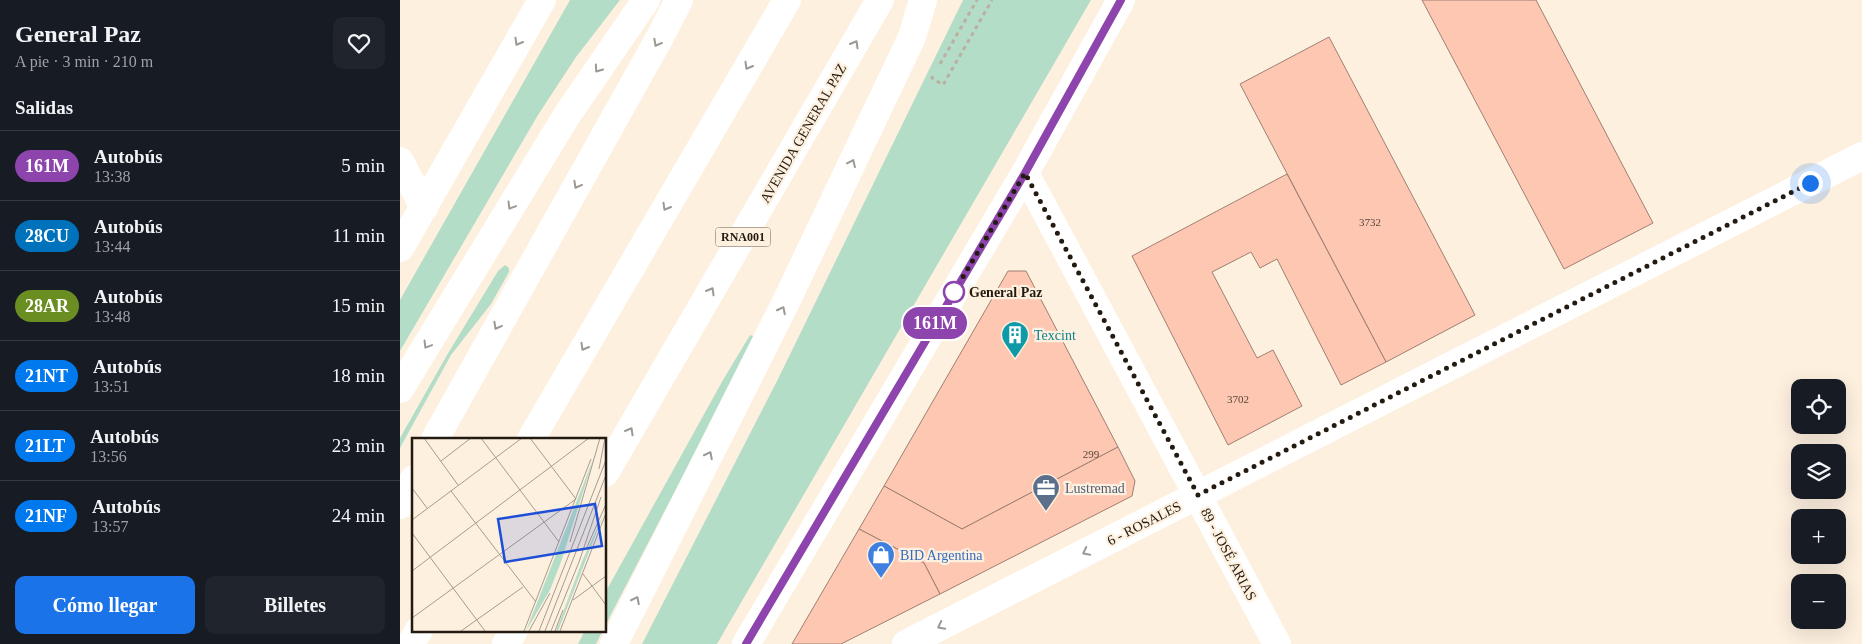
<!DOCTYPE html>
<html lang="es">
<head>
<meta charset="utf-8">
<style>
  :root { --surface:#171b24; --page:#20242c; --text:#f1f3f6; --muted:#9ea1a6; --line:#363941; --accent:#1a73e8 }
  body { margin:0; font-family:"Times New Roman",serif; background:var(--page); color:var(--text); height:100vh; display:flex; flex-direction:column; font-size:19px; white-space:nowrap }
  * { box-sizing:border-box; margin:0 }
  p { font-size:16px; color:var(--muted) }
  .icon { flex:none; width:28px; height:28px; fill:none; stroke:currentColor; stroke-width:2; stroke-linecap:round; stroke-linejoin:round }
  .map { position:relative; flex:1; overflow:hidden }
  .panel { display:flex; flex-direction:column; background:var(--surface); width:400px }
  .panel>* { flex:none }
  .badge { padding:0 10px; border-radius:16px; font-size:18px; line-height:32px }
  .fabs { position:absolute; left:1391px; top:379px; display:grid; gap:10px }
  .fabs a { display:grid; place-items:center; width:55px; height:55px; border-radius:10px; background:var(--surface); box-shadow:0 5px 20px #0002; font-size:25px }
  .you { position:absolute; width:25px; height:25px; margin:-12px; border:4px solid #fff; border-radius:50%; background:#1a73e8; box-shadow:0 0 0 8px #1a73e833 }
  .map>.badge { position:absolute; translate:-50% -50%; box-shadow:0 0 0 2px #fff }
  h2 { padding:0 15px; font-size:19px; line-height:45px }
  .round { display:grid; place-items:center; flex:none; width:52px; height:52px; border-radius:10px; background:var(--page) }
  .head { display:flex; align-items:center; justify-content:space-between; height:85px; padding:0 15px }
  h1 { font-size:24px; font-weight:700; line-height:38px }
  .primary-button { display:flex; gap:10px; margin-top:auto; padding:10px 15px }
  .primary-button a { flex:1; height:58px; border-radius:10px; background:var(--accent); color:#fff; font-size:20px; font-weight:700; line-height:58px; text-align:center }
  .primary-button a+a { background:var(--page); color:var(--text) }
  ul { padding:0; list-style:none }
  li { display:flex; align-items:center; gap:15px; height:70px; padding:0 15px; border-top:1px solid var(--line) }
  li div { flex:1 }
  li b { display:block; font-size:19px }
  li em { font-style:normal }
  li .badge { min-width:55px; font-weight:700; text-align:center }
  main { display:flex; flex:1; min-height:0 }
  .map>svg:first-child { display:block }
</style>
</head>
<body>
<main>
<section class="panel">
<div class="head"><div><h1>General Paz</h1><p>A pie · 3 min · 210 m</p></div><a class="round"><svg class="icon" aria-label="heart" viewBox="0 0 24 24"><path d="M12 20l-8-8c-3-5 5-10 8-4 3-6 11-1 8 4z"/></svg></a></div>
<h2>Salidas</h2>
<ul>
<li><span class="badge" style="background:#8e44ad;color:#fff">161M</span><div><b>Autobús</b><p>13:38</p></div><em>5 min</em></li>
<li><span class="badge" style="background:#0072bc;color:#fff">28CU</span><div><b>Autobús</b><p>13:44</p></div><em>11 min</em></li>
<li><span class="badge" style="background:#6b8e23;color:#fff">28AR</span><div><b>Autobús</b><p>13:48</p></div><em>15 min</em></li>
<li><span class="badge" style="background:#0079ef;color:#fff">21NT</span><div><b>Autobús</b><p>13:51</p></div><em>18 min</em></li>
<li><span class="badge" style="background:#0079ef;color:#fff">21LT</span><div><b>Autobús</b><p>13:56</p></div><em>23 min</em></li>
<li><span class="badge" style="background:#0079ef;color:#fff">21NF</span><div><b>Autobús</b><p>13:57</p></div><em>24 min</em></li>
</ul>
<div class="primary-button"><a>Cómo llegar</a><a>Billetes</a></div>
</section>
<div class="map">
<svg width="1462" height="644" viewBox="0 0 1462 644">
  <rect width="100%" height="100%" fill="#fef0df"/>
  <g fill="#b4ddc8">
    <path d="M 170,0 L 220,0 L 176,57 L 138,115 L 0,351 L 0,300 Z"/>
    <path d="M 563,0 L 691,0 L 317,644 L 242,644 L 378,379 Z"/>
    <path d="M 105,265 L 109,268 L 109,272 L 91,304 L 51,355 L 0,448 L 0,438 L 47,355 L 98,271 Z"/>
    <path d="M 350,335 L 355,337 L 205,626 L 205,593 L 323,380 Z"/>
    <path d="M 185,630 L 203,630 L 196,644 L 178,644 Z"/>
  </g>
  <g fill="#fdc7b2" stroke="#9f7f72">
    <path d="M 1022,0 L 1136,0 L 1253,223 L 1164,269 Z"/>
    <path d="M 929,37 L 1075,315 L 986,362 L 840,84 Z"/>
    <path d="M 887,174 L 986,362 L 941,385 L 877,259 L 860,268 L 851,252 L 812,272 L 857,358 L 873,350 L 902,406 L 828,445 L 732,256 Z"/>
    <path d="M 608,271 L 626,271 L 718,447 L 562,529 L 484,486 Z"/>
    <path d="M 718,447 L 735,481 L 732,496 L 540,594 L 524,563 L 459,529 L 484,486 L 562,529 Z"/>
    <path d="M 459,529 L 524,563 L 540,594 L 441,644 L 392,644 Z"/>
  </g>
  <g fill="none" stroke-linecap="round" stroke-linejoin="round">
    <g stroke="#bbafa0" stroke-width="3" stroke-dasharray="4 4" stroke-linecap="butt">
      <path d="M 540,64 L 577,0"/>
      <path d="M 533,76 L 532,78 L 543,85 L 592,0"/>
    </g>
    <g stroke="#fff" stroke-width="28">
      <path d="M 625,173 L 877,644"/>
      <path d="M 506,644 L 1462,156"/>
    </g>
    <g stroke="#fff" stroke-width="28">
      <path d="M 0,161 L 24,208"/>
      <path d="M 0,248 L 142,0"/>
      <path d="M 0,389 L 167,115 L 246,0"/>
      <path d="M 346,644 L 625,173 L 721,0"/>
    </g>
    <g stroke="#fff" stroke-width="28">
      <path d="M 35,439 L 260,37 L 279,0"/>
      <path d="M 131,439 L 387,0"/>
      <path d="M 205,473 L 480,0"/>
      <path d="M 0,505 L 14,479"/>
      <path d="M 11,644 L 19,630"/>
      <path d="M 106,644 L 114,630"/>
      <path d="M 214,644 L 385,304 L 512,37 L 523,0"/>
    </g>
  </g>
  <defs><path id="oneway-chevron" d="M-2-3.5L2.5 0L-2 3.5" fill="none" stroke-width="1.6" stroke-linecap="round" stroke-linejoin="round" transform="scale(1.25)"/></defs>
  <g stroke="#9c9894">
    <use href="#oneway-chevron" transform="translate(118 42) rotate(120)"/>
    <use href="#oneway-chevron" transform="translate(257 43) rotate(119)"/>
    <use href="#oneway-chevron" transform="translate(455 44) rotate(-60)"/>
    <use href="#oneway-chevron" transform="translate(348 66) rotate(120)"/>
    <use href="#oneway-chevron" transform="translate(198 69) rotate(125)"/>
    <use href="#oneway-chevron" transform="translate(452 163) rotate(-65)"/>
    <use href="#oneway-chevron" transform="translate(177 185) rotate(119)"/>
    <use href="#oneway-chevron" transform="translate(111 206) rotate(121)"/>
    <use href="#oneway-chevron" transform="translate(266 207) rotate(120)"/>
    <use href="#oneway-chevron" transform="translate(311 291) rotate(-60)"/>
    <use href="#oneway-chevron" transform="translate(382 310) rotate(-63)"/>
    <use href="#oneway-chevron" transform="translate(97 326) rotate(119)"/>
    <use href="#oneway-chevron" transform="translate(27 345) rotate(121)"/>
    <use href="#oneway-chevron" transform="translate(184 347) rotate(120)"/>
    <use href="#oneway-chevron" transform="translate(230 431) rotate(-60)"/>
    <use href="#oneway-chevron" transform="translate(309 455) rotate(-63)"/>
    <use href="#oneway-chevron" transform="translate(686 552) rotate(153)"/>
    <use href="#oneway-chevron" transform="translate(236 600) rotate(-63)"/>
    <use href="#oneway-chevron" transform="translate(541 626) rotate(153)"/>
  </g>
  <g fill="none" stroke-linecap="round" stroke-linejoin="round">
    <defs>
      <path id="line" d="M 346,644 L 625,173 L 721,0"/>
    </defs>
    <use href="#line" stroke="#fff" stroke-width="11"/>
    <use href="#line" stroke="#8e44ad" stroke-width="8"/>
    <path stroke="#231b11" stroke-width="5" stroke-dasharray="0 9" d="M 554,292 L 625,173 L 798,495 L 1410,183"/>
  </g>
  <defs>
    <symbol id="building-pin" viewBox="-11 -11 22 30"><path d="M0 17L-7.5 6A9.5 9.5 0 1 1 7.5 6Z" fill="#0f9aa8" stroke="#fef0df"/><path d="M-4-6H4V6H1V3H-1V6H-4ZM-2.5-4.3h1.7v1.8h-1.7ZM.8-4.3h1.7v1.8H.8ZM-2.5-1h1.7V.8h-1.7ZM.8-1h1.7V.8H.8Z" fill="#fff"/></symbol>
    <symbol id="office-pin" viewBox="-11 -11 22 30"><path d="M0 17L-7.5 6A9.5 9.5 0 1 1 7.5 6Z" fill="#5c6f8a" stroke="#fef0df"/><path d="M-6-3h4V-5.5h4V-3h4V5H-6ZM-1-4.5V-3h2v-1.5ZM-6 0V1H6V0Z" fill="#fff"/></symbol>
    <symbol id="shop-pin" viewBox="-11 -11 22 30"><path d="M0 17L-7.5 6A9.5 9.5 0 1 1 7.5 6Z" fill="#3f7fe0" stroke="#fef0df"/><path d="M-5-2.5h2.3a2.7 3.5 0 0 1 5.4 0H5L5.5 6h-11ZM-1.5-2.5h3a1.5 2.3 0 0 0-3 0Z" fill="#fff"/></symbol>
  </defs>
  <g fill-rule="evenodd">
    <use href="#building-pin" x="599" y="319" width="32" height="43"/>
    <use href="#office-pin" x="630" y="472" width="32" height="43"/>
    <use href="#shop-pin" x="465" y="539" width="32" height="43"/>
  </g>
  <circle fill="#fff" stroke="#8e44ad" stroke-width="2.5" cx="554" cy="292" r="10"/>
  <g text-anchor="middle" stroke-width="4.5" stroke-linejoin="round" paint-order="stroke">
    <g font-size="11" fill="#5a4639">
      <text x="970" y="226">3732</text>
      <text x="838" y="403">3702</text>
      <text x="691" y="458">299</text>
    </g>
    <rect fill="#fef0df" stroke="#655b4f" stroke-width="1" x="315.5" y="227.5" width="55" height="19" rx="4"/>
    <g font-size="12" font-weight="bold" fill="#231b11">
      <text x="343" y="241">RNA001</text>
    </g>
    <g font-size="14" fill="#231b11" stroke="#fef0df">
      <text transform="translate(403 133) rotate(-60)" y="5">AVENIDA GENERAL PAZ</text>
      <text transform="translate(744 523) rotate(-27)" y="5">6 - ROSALES</text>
      <text transform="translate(829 554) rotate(62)" y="5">89 - JOSÉ ARIAS</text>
    </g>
    <g font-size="14" font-weight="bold" fill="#231b11" stroke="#fef0df" text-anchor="start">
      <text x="569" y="297">General Paz</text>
    </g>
    <g font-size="14" fill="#0d838f" stroke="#fef0df" text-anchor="start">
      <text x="634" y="340">Texcint</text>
    </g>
    <g font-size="14" fill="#4e5e75" stroke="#fef0df" text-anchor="start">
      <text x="665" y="493">Lustremad</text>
    </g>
    <g font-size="14" fill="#366cbe" stroke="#fef0df" text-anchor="start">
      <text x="500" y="560">BID Argentina</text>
    </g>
  </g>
  <g transform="translate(12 438)">
    <rect width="194" height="194" fill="#fef0df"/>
    <path d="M 182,19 L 149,124 L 138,152 L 114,193 ZM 193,73 L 146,193 L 144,193 L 171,121 Z" fill="#b4ddc8"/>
    <path fill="none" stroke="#a69b8d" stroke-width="1" d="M 12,0 L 46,47M 69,0 L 147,104M 118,0 L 164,61M 29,23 L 59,0M 187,31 L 193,0M 0,50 L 15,70M 39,53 L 124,164M 0,82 L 110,0M 0,95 L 73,193M 158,104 L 188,0M 175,109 L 194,66M 0,133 L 177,0M 171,136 L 194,167M 161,162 L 194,138M 0,180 L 164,61M 49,193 L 111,149M 112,193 L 179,21M 117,193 L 138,155M 127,193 L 194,22M 133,193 L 194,37M 139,193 L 167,124 L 189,59M 143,193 L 151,172M 148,193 L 194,75"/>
    <path fill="#1d4ed8" fill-opacity="0.15" stroke="#1d4ed8" stroke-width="2.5" d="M 183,66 L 190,108 L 93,124 L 86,81 Z"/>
    <rect width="194" height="194" fill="none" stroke="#231b11" stroke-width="2.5"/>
  </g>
</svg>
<div class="fabs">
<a><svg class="icon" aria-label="locate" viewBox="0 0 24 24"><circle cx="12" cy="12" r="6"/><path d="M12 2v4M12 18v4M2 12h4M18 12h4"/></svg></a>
<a><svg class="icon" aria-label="layers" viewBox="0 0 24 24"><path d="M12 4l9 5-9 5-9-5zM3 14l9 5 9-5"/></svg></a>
<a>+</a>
<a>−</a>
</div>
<div class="you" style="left:1410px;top:183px"></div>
<b class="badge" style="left:535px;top:323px;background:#8e44ad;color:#fff">161M</b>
</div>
</main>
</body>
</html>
